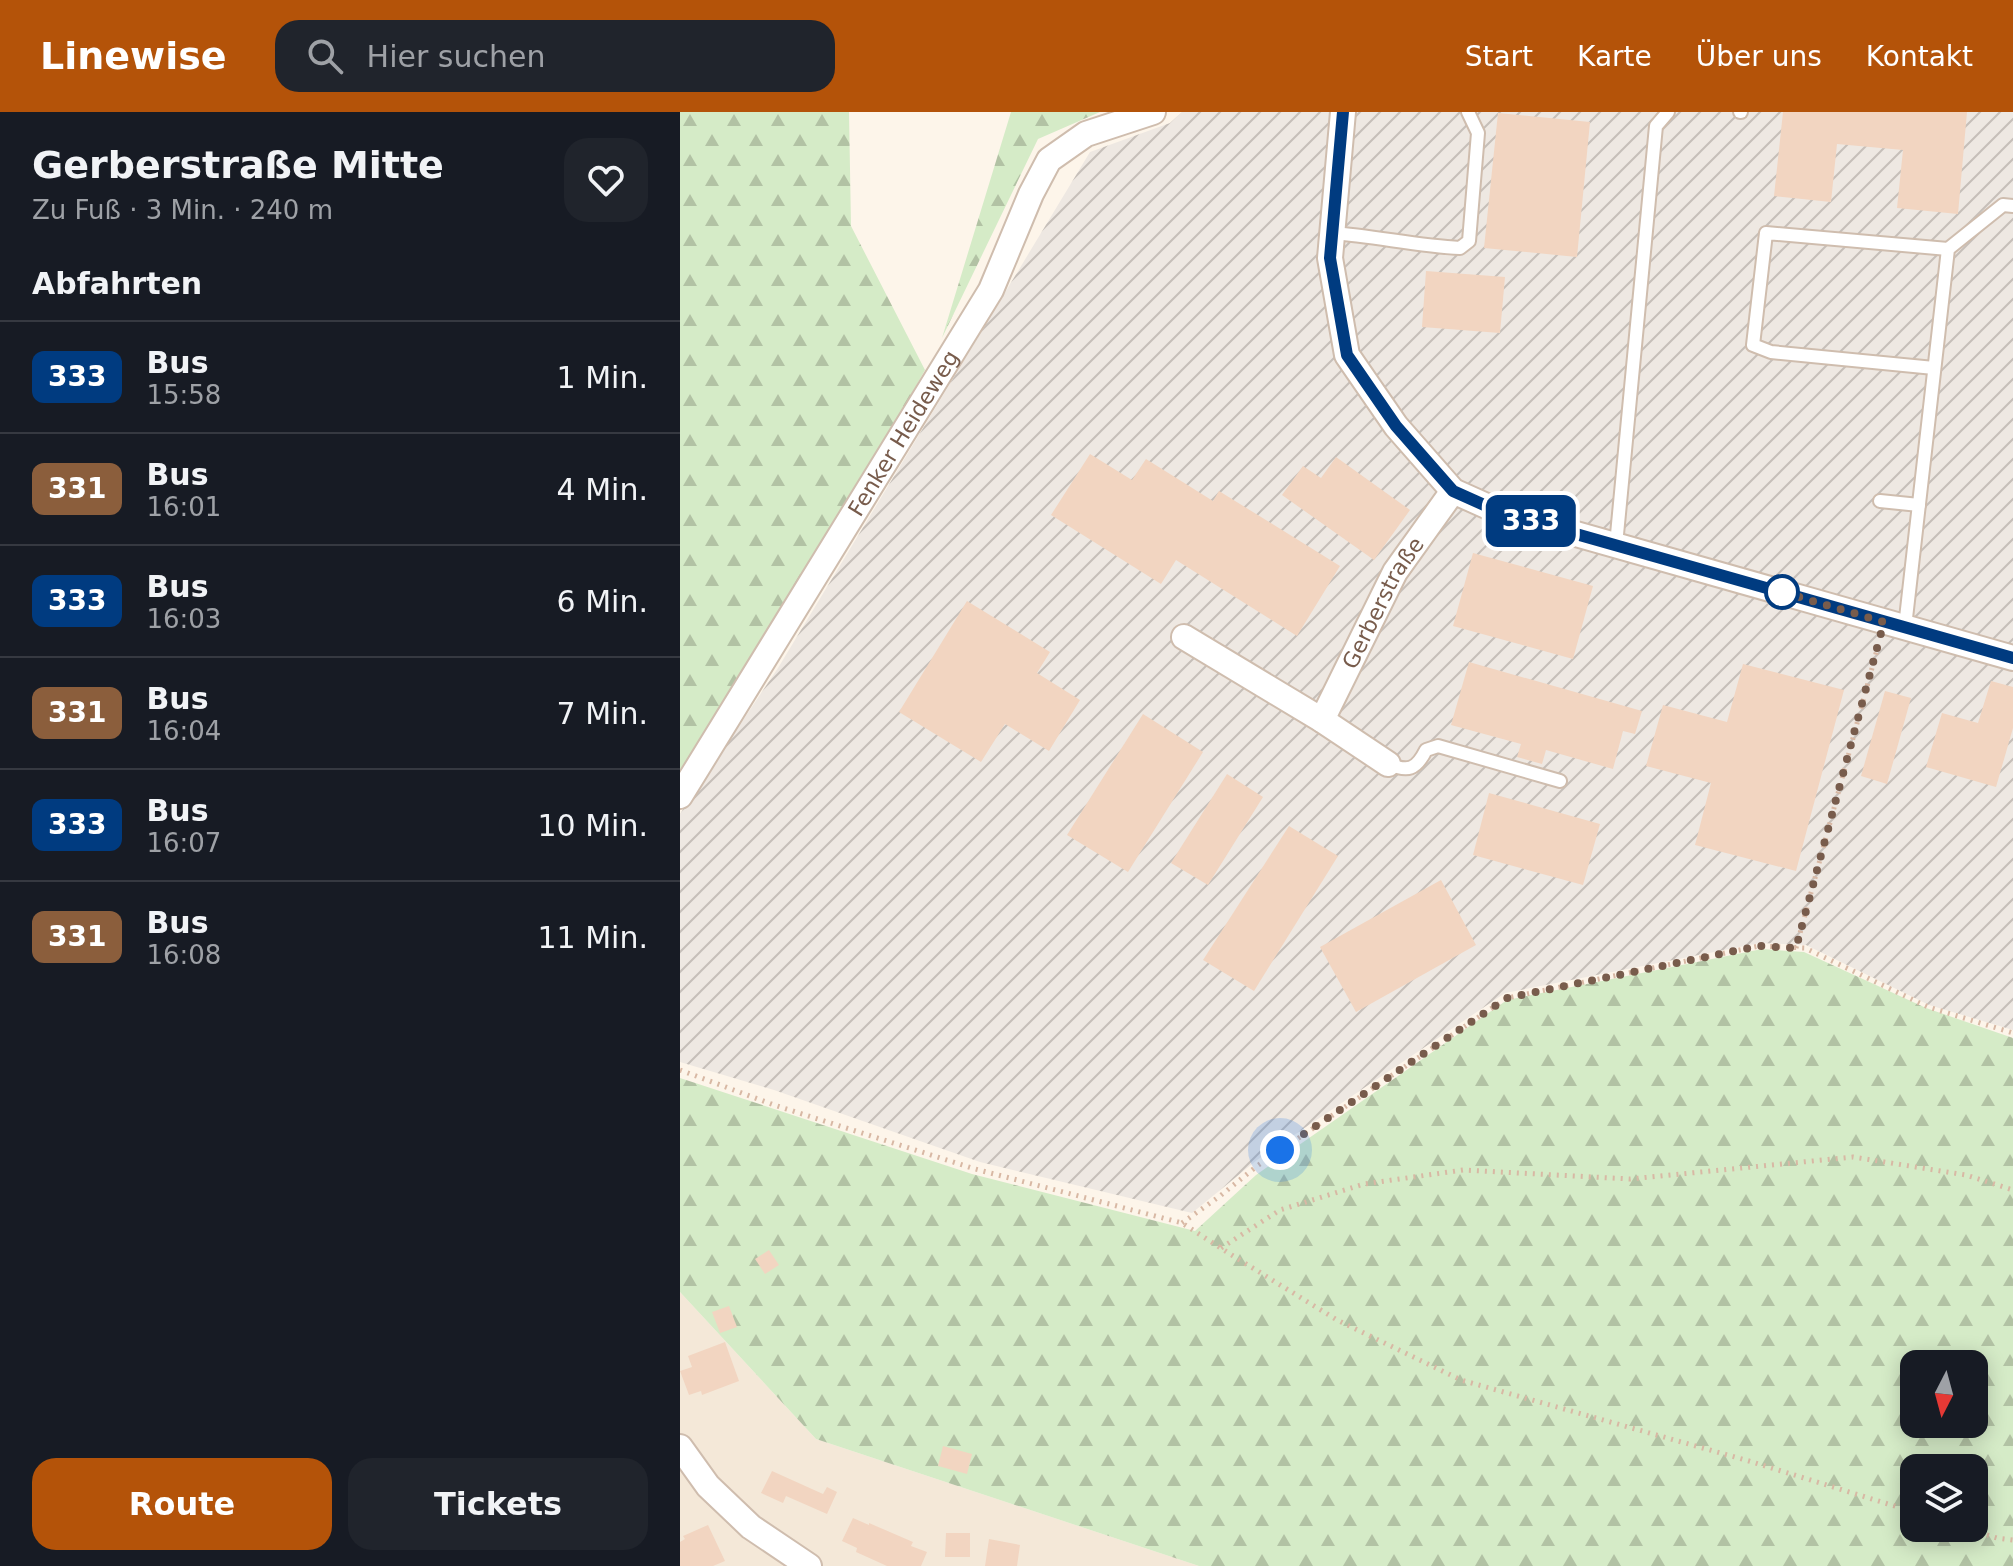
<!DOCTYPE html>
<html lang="de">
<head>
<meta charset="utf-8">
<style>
  :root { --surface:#171b24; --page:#20242c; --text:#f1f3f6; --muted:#9ea1a6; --line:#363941; --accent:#b45309 }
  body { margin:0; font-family:"DejaVu Sans",sans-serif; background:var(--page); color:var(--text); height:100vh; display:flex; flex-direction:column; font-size:30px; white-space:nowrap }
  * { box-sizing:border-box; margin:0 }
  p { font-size:26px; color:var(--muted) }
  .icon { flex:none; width:44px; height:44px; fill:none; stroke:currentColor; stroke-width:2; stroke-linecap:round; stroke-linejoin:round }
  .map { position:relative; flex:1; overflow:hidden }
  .drawer { display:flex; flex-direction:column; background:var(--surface); width:680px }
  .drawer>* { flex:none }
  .badge { padding:0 16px; border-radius:12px; font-size:28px; line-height:52px }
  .needle { width:52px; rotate:186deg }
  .fabs { position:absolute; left:1220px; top:1238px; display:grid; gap:16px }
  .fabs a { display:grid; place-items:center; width:88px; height:88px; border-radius:16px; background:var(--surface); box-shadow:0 4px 20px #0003; font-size:40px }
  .you { position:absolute; width:40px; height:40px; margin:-20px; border:6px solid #fff; border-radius:50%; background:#1a73e8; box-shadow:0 0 0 12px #1a73e833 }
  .map>.badge { position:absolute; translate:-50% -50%; box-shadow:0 0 0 4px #fff }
  h2 { padding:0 32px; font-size:30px; line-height:72px }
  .round { display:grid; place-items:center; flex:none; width:84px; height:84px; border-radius:24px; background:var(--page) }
  .overview { display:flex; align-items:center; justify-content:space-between; height:136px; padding:0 32px }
  h1 { font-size:38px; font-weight:700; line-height:60px }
  .button { display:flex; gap:16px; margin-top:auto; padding:16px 32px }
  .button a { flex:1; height:92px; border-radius:24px; background:var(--accent); color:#fff; font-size:32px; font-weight:700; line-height:92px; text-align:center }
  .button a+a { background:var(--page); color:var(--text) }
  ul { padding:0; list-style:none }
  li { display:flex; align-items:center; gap:24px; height:112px; padding:0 32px; border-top:2px solid var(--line) }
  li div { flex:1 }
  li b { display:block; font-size:30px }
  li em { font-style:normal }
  li .badge { min-width:88px; font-weight:700; text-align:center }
  header { display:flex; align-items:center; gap:48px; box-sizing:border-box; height:112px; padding:0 40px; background:var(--accent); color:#fff }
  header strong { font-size:38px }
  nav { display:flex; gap:44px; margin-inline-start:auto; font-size:28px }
  .search { width:560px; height:72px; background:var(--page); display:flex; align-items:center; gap:20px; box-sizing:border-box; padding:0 28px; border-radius:24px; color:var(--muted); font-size:30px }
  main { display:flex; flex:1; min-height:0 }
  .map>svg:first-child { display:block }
</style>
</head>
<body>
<header>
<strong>Linewise</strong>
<div class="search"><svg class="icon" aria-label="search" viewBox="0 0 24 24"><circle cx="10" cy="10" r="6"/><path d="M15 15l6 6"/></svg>Hier suchen</div>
<nav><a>Start</a><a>Karte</a><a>Über uns</a><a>Kontakt</a></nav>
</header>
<main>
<section class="drawer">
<div class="overview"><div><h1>Gerberstraße Mitte</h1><p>Zu Fuß · 3 Min. · 240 m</p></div><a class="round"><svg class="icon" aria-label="heart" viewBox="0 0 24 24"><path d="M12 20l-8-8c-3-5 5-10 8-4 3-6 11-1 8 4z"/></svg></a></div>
<h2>Abfahrten</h2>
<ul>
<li><span class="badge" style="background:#003b80;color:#fff">333</span><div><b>Bus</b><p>15:58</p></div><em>1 Min.</em></li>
<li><span class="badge" style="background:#8b5e3c;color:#fff">331</span><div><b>Bus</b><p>16:01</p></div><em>4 Min.</em></li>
<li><span class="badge" style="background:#003b80;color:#fff">333</span><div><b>Bus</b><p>16:03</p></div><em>6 Min.</em></li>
<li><span class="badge" style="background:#8b5e3c;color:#fff">331</span><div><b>Bus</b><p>16:04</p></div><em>7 Min.</em></li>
<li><span class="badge" style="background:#003b80;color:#fff">333</span><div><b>Bus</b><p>16:07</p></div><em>10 Min.</em></li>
<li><span class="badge" style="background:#8b5e3c;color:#fff">331</span><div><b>Bus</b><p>16:08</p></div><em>11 Min.</em></li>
</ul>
<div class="button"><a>Route</a><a>Tickets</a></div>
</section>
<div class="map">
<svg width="1333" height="1454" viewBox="0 0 1333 1454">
  <defs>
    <pattern id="industrial-furrows" width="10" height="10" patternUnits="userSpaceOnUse" patternTransform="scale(2)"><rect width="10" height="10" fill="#eee8e2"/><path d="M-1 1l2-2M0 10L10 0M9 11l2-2" fill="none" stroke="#c6bfb9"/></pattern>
    <pattern id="forest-firs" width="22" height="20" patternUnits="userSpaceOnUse" patternTransform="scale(2)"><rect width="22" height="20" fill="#d5ebc7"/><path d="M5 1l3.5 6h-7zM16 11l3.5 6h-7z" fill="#b2c2a4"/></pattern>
  </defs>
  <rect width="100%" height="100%" fill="#fdf5ea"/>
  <path fill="#f4e8d8" d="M 0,1180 L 136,1327 L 519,1454 L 0,1454 Z"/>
  <path fill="url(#industrial-furrows)" d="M 502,0 L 1333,0 L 1333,918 L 1249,893 L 1126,833 L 1080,831 L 825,881 L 577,1048 L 512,1101 L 300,1050 L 94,978 L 0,950 L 0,702 L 98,556 L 410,40 L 490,11 Z"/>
  <g fill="url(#forest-firs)" fill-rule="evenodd">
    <path d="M 0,0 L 169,0 L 171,114 L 245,258 L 86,541 L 0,673 Z"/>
    <path d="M 331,0 L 420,0 L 358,27 L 262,226 Z"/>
    <path d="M 1082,837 L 1124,840 L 1246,896 L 1333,926 L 1333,1454 L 519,1454 L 136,1327 L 0,1180 L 0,966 L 292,1062 L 515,1119 L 576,1063 L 827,888 ZM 1234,1252 L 1294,1252 L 1294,1312 L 1234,1312 ZM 1234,1356 L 1294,1356 L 1294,1416 L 1234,1416 Z"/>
  </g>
  <g fill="#f2d5c1">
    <path d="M 1103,0 L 1287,0 L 1278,102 L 1217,96 L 1223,38 L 1157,32 L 1151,90 L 1094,84 Z"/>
    <path d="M 818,1 L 910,10 L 897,145 L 804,136 Z"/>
    <path d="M 746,159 L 825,165 L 820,221 L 742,215 Z"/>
    <path d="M 410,342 L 452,368 L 466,347 L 533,389 L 539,379 L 660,454 L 617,524 L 496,448 L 481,472 L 371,403 Z"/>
    <path d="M 656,345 L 730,398 L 694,448 L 602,383 L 623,354 L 641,366 Z"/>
    <path d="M 793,441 L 913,474 L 893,547 L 773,514 Z"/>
    <path d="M 287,489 L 370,540 L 357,561 L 400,588 L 369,639 L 325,612 L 301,650 L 219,600 Z"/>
    <path d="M 789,550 L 962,599 L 955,622 L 943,619 L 933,657 L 866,638 L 862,652 L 837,645 L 841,632 L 771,613 Z"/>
    <path d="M 1063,552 L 1164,578 L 1116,759 L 1015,733 L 1031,671 L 966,654 L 983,593 L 1047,610 Z"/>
    <path d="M 1311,569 L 1333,575 L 1333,616 L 1316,675 L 1246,655 L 1262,601 L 1298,611 Z"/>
    <path d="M 1205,579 L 1231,586 L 1207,672 L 1181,664 Z"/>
    <path d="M 463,602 L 523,640 L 448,760 L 387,723 Z"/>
    <path d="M 547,662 L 583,685 L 528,773 L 491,751 Z"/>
    <path d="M 809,681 L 920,712 L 903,773 L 793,743 Z"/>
    <path d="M 609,714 L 658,744 L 574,879 L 523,848 Z"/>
    <path d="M 761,768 L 796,833 L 676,900 L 640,835 Z"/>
    <path d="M 89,1138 L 99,1153 L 85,1162 L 75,1147 Z"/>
    <path d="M 49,1194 L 57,1215 L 40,1221 L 32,1200 Z"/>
    <path d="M 45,1230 L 59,1269 L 22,1283 L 21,1279 L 9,1283 L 0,1259 L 12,1255 L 8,1244 Z"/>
    <path d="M 263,1334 L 292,1342 L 287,1362 L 258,1354 Z"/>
    <path d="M 92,1359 L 143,1382 L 147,1375 L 157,1380 L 147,1402 L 106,1384 L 103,1391 L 81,1381 Z"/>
    <path d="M 173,1406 L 189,1413 L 189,1411 L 233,1430 L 231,1434 L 247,1440 L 241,1454 L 207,1454 L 176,1440 L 177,1436 L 162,1429 Z"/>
    <path d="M 28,1413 L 45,1449 L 33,1454 L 0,1454 L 0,1430 L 5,1427 L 3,1424 Z"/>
    <path d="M 266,1421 L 290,1421 L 290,1445 L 265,1445 Z"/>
    <path d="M 309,1427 L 340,1433 L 337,1454 L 305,1454 Z"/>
  </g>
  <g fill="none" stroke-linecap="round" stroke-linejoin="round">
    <defs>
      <g id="service">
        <path d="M 1060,0 L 1061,0"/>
        <path d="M 652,121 C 695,124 737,134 780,136 L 789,129 L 798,21 L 788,0"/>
        <path d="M 1254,256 L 1091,240 L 1073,233 L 1086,121 L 1268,137"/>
        <path d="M 1200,389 L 1239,393"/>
        <path d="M 936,433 L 976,14 L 988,0"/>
        <path d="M 1225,515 L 1268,137 L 1323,93 L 1333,94"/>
        <path d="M 708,652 C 728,660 736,658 746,638 L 758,634 L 880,669"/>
      </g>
      <g id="minor">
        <path d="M 663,0 L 650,146 L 667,243 L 716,314 L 773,379 L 822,401 L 1333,546"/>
        <path d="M 504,525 L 642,608 L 708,652"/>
        <path id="s1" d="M 642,608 L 715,460 L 773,379"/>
        <path id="s2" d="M 0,684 L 311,178 L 351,82 L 369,48 L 406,22 L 473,0"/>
        <path d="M 0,1335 L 28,1374 L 71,1415 L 129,1454"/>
      </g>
    </defs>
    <use href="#service" stroke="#cfbdae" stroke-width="16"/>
    <use href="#minor" stroke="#cfbdae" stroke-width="28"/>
    <g stroke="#d8b8a4" stroke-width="5" stroke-dasharray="2 6" stroke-linecap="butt">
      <path d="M 1116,836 L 1198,534"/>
      <path d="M 0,958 L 94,993 L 295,1057 L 502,1111 L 550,1142 L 657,1208 L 781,1268 L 1069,1349 L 1234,1400"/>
      <path d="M 502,1111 L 540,1084 L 577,1054 L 827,886 L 1079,834 L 1125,836 L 1248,895 L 1333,921"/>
      <path d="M 541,1136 L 600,1098 L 684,1072 L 783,1058 L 950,1067 L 1173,1045 L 1286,1063 L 1333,1078"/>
      <path d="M 1284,1416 L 1317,1426 L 1333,1428"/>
    </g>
    <use href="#service" stroke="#fff" stroke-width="12"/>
    <use href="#minor" stroke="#fff" stroke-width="24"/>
  </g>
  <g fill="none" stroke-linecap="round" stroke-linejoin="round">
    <defs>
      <path id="line" d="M 663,0 L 650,146 L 667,243 L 716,314 L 773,379 L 822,401 L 1333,546"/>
    </defs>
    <use href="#line" stroke="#fff" stroke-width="18"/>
    <use href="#line" stroke="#003b80" stroke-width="12"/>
    <path stroke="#785c4c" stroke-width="8" stroke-dasharray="0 14.4" d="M 600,1038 L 827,886 L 1079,834 L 1116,836 L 1204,510 L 1102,480"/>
  </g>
  <circle fill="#fff" stroke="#003b80" stroke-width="4" cx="1102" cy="480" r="16"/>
  <g text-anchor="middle" stroke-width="6" stroke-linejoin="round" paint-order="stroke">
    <g font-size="22" fill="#785c4c" stroke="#fff9f0">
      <text dy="8" stroke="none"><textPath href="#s2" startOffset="426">Fenker Heideweg</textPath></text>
      <text dy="8" stroke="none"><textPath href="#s1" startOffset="132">Gerberstraße</textPath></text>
    </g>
  </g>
</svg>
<div class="fabs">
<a><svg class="needle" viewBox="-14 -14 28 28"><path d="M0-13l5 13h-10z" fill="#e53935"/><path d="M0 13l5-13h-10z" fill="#9ea1a6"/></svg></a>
<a><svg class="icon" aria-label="layers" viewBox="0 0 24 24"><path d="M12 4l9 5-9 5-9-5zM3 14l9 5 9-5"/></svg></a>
</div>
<div class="you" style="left:600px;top:1038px"></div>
<b class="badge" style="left:851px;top:409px;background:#003b80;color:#fff">333</b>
</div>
</main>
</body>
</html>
